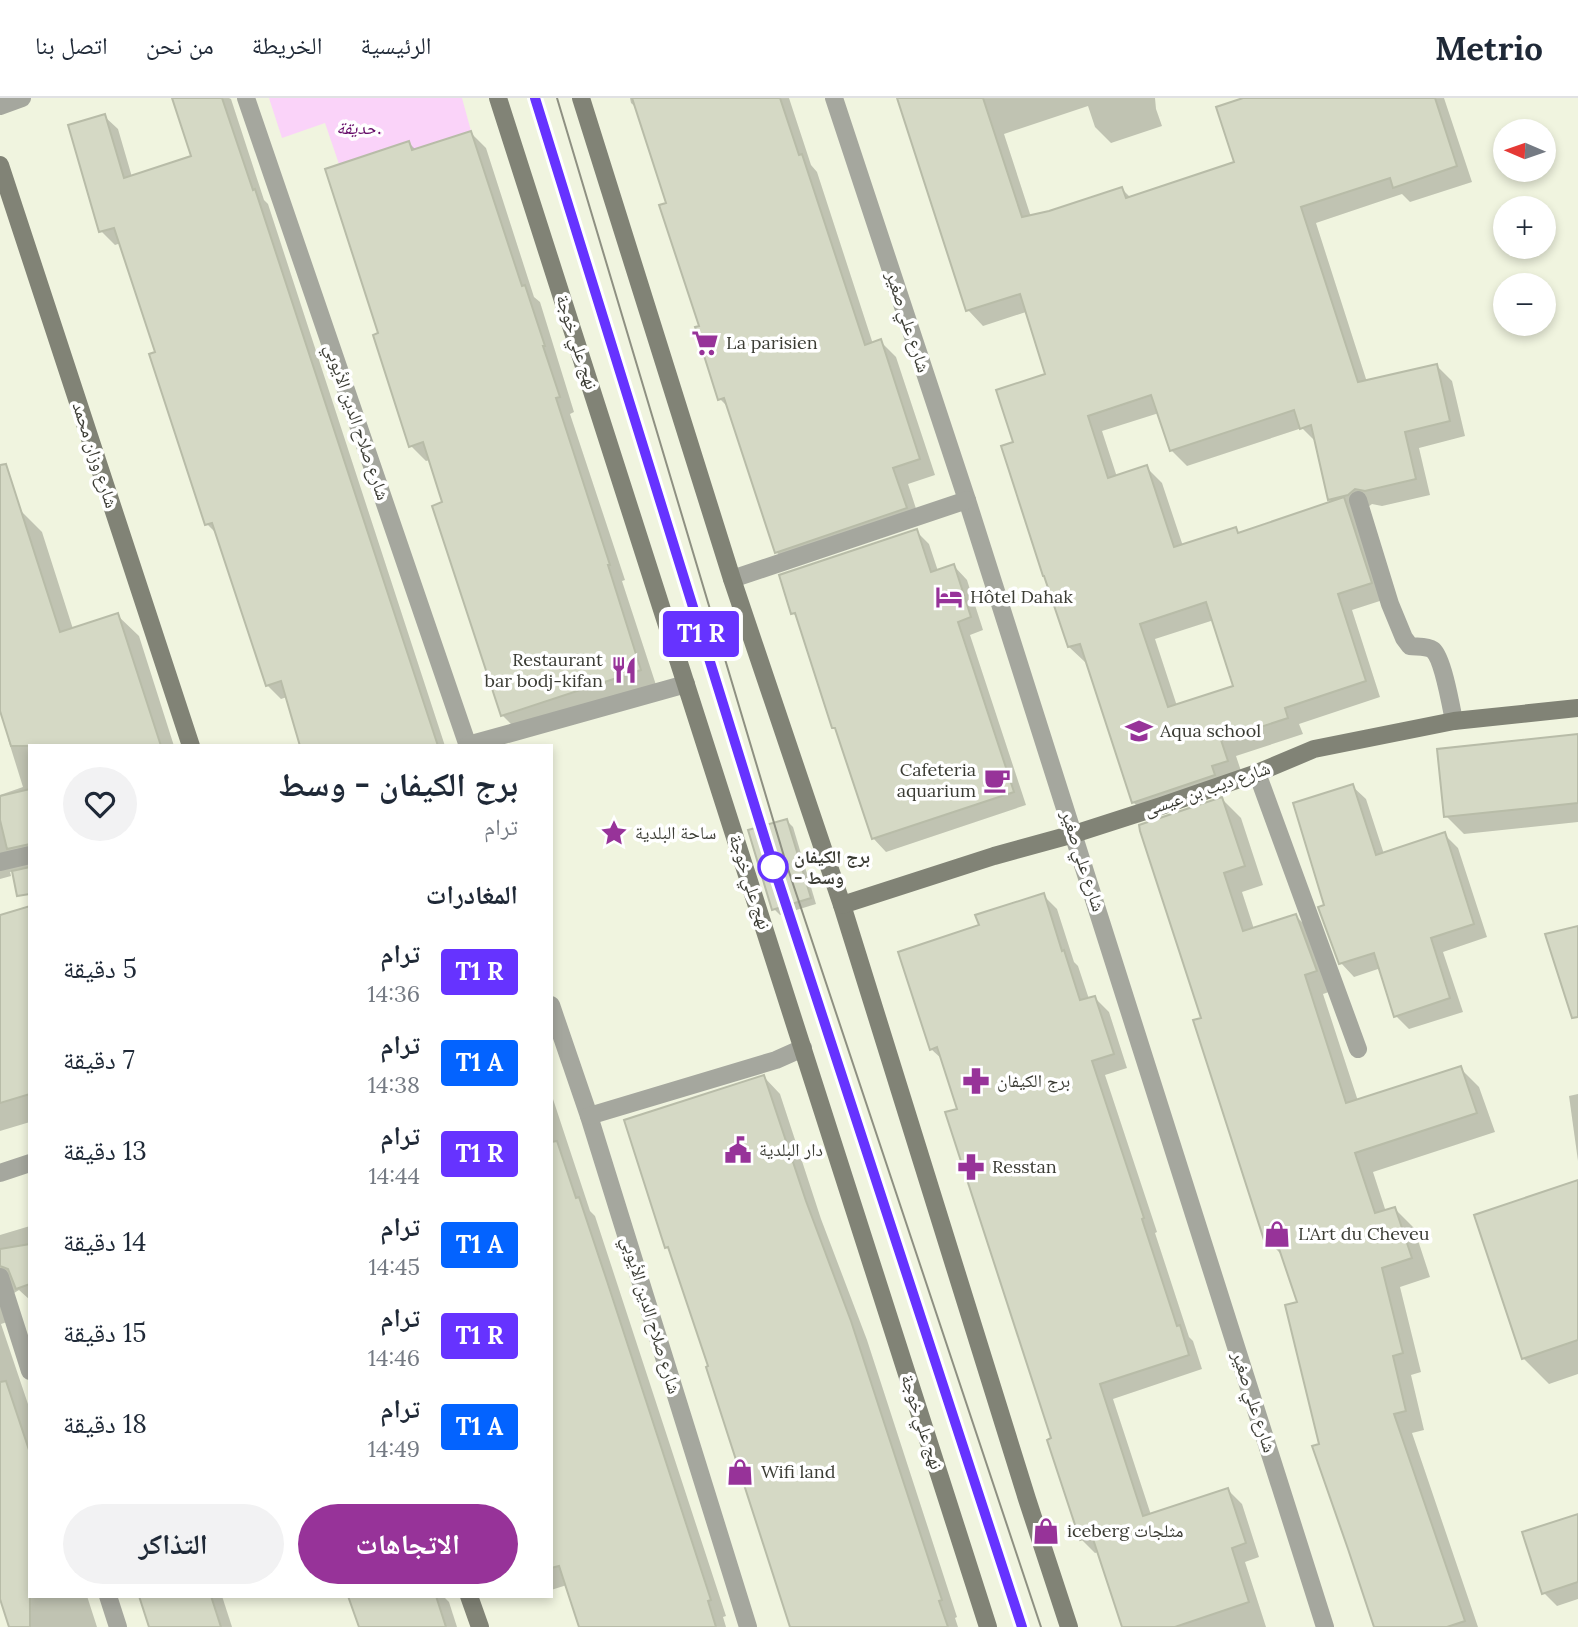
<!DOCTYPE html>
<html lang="ar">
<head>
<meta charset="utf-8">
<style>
  :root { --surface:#fff; --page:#f2f2f3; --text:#1f2937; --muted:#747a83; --line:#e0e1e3; --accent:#973399 }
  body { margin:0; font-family:Lora,"Noto Naskh Arabic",serif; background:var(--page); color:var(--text); direction:rtl; height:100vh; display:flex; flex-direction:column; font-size:26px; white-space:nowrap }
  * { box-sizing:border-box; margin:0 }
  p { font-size:23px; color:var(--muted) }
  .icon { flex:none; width:38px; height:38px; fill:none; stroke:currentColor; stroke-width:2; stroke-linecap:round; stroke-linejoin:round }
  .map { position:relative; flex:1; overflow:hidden; direction:ltr }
  .panel { position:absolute; left:28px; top:646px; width:525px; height:854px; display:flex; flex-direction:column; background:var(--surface); border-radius:0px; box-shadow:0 4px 10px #0003; direction:rtl }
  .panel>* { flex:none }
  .badge { padding:0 14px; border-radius:5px; font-size:24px; line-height:46px }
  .needle { width:46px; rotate:272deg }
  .buttons { position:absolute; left:1493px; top:21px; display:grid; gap:14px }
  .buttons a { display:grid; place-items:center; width:63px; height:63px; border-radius:50%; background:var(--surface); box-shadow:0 4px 10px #0003; font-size:35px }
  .map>.badge { position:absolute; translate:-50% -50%; box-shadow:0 0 0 4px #fff }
  h2 { padding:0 35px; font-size:26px; line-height:63px }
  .round { display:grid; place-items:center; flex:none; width:74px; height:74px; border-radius:37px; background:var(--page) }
  .summary { display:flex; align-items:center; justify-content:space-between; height:119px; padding:0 35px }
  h1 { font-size:33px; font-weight:700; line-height:52px }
  .button { display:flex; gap:14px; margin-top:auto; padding:14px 35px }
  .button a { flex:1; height:80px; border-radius:42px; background:var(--accent); color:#fff; font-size:28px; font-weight:700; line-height:80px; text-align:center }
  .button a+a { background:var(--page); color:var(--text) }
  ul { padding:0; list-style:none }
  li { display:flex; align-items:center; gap:21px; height:91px; padding:0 35px }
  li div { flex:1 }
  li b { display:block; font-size:26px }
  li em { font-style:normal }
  li .badge { min-width:77px; font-weight:700; text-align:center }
  header { display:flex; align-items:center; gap:42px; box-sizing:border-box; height:98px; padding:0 35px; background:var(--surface); border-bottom:2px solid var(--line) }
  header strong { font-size:33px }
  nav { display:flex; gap:38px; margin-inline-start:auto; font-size:24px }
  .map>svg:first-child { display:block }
</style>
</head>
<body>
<header>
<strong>Metrio</strong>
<nav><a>الرئيسية</a><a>الخريطة</a><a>من نحن</a><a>اتصل بنا</a></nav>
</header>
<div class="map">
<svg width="1578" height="1529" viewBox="0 0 1578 1529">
  <rect width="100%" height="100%" fill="#f0f4df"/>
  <path fill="#fad3f9" d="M 269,0 L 462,0 L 471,33 L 414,52 L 409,43 L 340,69 L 325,25 L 282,40 Z"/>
  <g fill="#0003" fill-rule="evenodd">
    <path d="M 180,0 L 229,0 L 231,1 L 264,102 L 268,106 L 445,648 L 302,648 L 287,599 L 281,601 L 267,587 L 219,438 L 207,426 L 157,255 L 121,145 L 115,147 L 101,133 L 104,18 L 118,31 L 132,79 L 193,59 Z"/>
    <path d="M 630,0 L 789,0 L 811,67 L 817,74 L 873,246 L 880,243 L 896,259 L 935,377 L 908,386 L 921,426 L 792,469 L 776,454 L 729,310 L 720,301 L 669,106 L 638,11 L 631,5 Z"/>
    <path d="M 899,0 L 1155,0 L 1156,11 L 1162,28 L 1111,45 L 1095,29 L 1088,8 L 1004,36 L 1031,119 L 1122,91 L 1131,100 L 1236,66 L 1249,0 L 1444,0 L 1472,84 L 1410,104 L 1402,96 L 1316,125 L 1367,284 L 1437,268 L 1452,283 L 1465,338 L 1419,350 L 1430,397 L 1382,408 L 1372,406 L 1364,412 L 1386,501 L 1352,512 L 1380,599 L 1299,626 L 1303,636 L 1236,658 L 1243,679 L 1149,720 L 1133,704 L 1087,563 L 1085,564 L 1069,549 L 1016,345 L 1048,277 L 1026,214 L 983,228 L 968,212 ZM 1159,315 L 1171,352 L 1187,368 L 1302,330 L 1316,344 L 1330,401 L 1333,405 L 1240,436 L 1235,431 L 1183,448 L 1162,385 L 1146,369 L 1117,379 L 1102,333 ZM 1214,522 L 1236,589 L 1177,608 L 1155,541 Z"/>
    <path d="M 471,35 L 486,50 L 534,199 L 540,204 L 574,314 L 570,316 L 625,482 L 622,483 L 656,587 L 517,632 L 502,617 L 444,405 L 430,362 L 426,363 L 411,348 L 380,236 L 409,45 L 417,53 Z"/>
    <path d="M 20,412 L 42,434 L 73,531 L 117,517 L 139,538 L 174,648 L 30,648 L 30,770 L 10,774 L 11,778 L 0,781 L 0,697 L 23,689 L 8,641 L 11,640 L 0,607 L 0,419 Z"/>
    <path d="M 916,433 L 929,446 L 938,473 L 954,468 L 967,482 L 983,532 L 970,537 L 1026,707 L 886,754 L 873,740 L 838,634 L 834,629 L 798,520 L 793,515 Z"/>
    <path d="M 1578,639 L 1578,724 L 1464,736 L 1446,718 Z"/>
    <path d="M 1352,688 L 1366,701 L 1384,756 L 1444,736 L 1458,750 L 1487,839 L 1443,854 L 1463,914 L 1409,931 L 1396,918 L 1381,870 L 1354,879 L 1341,865 L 1327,808 Z"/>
    <path d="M 1222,701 L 1241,720 L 1263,787 L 1242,794 L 1254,831 L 1296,818 L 1315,837 L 1335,892 L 1323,896 L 1358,1003 L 1460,970 L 1479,989 L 1495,1034 L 1373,1074 L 1386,1114 L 1395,1111 L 1414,1130 L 1430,1179 L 1400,1189 L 1421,1274 L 1411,1277 L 1424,1332 L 1412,1335 L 1478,1529 L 1376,1529 L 1299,1205 L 1284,1159 L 1266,1141 L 1203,921 Z"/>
    <path d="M 787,723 L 793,729 L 816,806 L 780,817 L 774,811 Z"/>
    <path d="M 1043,797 L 1057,811 L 1074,864 L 1078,868 L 1089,901 L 1095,900 L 1109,914 L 1127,970 L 1105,977 L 1157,1134 L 1155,1135 L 1189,1239 L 1193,1243 L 1202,1271 L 1113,1301 L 1151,1417 L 1228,1392 L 1242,1406 L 1259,1459 L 1245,1464 L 1266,1529 L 1123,1529 L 1099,1454 L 1095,1455 L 1081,1441 L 960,1012 L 944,963 L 931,951 L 981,828 Z"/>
    <path d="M 30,809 L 30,1024 L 0,1033 L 0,819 Z"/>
    <path d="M 764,979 L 780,996 L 821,1121 L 867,1242 L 957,1519 L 955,1520 L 958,1529 L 792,1529 L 710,1269 L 672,1154 L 667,1149 Z"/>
    <path d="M 551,995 L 590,1113 L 595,1118 L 726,1518 L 723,1519 L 726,1529 L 581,1529 L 567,1487 L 551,1492 Z"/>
    <path d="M 1578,996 L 1578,1063 L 1569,998 Z"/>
    <path d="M 1578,1084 L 1578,1276 L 1549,1286 L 1523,1260 Z"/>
    <path d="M 30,1128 L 30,1202 L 19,1192 L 14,1195 L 16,1221 L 1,1226 L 30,1312 L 30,1498 L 87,1498 L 97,1529 L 12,1529 L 0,1495 L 0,1137 Z"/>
    <path d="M 1578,1418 L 1578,1501 L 1557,1508 L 1544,1495 Z"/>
    <path d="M 141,1498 L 222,1498 L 232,1529 L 151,1529 Z"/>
    <path d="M 350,1498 L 443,1498 L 449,1504 L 457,1529 L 360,1529 Z"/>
  </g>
  <g fill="#d5d9c5" stroke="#b8bca8" stroke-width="2" fill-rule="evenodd">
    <path d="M 172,0 L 222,0 L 253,92 L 255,91 L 438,648 L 300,648 L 281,583 L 266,588 L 212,425 L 205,427 L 149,256 L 155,254 L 114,130 L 99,134 L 68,27 L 105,16 L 124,80 L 191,58 Z"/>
    <path d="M 632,0 L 780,0 L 799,57 L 802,56 L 865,247 L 881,241 L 920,361 L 893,370 L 907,410 L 775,455 L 724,300 L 718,302 L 695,229 L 699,228 L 659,107 L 666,105 Z"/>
    <path d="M 897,0 L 983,0 L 1022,119 L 1049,113 L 1122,89 L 1126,100 L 1234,64 L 1216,9 L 1243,0 L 1435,0 L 1457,68 L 1393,90 L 1390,80 L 1301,109 L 1358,284 L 1437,266 L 1450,323 L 1405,334 L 1416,381 L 1365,393 L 1355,391 L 1348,397 L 1328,402 L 1311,327 L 1300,331 L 1294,312 L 1170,353 L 1151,297 L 1088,318 L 1108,380 L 1147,367 L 1174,449 L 1236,429 L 1238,435 L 1344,399 L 1372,485 L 1338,496 L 1366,583 L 1285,610 L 1288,620 L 1221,642 L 1228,663 L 1212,668 L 1215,677 L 1132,705 L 1080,546 L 1068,549 L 1044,478 L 1043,478 L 1001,348 L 1013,344 L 996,292 L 1045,276 L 1020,196 L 966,213 ZM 1206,504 L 1233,588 L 1168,609 L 1140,526 Z"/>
    <path d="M 471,33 L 522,188 L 525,187 L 545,248 L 543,248 L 560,299 L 556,300 L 610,467 L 608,467 L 641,572 L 501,618 L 432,408 L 442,404 L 423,344 L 409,349 L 373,237 L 378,235 L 325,71 L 409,43 L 412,52 Z"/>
    <path d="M 6,366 L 60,534 L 118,515 L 161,648 L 11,648 L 0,613 L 0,367 Z"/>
    <path d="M 917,431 L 931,474 L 954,466 L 971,519 L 958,524 L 1014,694 L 872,741 L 835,630 L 832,630 L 795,515 L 791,516 L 779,477 Z"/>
    <path d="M 1578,636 L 1578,705 L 1444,719 L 1437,651 Z"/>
    <path d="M 1353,686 L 1376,757 L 1445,734 L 1474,826 L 1431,840 L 1450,900 L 1394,919 L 1374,855 L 1339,866 L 1318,809 L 1324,807 L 1293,705 Z"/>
    <path d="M 30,691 L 30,746 L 7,751 L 0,722 L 0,698 Z"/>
    <path d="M 1222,699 L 1245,768 L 1224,775 L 1243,833 L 1296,816 L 1317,873 L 1305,877 L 1346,1005 L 1461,968 L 1477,1015 L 1355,1055 L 1375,1115 L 1395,1109 L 1412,1160 L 1382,1170 L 1403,1255 L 1393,1258 L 1406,1313 L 1394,1316 L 1465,1523 L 1447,1529 L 1374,1529 L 1348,1451 L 1312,1348 L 1319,1346 L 1285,1207 L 1297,1204 L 1275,1139 L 1264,1142 L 1193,922 L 1201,920 L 1140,733 L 1139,727 Z"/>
    <path d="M 787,721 L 811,800 L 772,812 L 748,732 Z"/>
    <path d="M 30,769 L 30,796 L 17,798 L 12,773 Z"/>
    <path d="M 1044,795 L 1062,853 L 1064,852 L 1080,902 L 1095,898 L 1114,956 L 1092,963 L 1144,1120 L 1142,1121 L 1177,1228 L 1180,1227 L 1189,1257 L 1100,1286 L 1143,1418 L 1228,1390 L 1246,1445 L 1232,1450 L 1249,1504 L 1175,1529 L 1122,1529 L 1092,1438 L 1080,1442 L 1047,1342 L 1051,1340 L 945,1014 L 957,1011 L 937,949 L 930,952 L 898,854 L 979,827 L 975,817 Z"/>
    <path d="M 30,808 L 30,996 L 0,1005 L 0,817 Z"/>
    <path d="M 1578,828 L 1578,919 L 1572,920 L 1545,836 Z"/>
    <path d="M 764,977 L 806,1103 L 851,1223 L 942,1502 L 939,1503 L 948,1529 L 790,1529 L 706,1269 L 708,1268 L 668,1149 L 665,1150 L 624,1022 Z"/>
    <path d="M 557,1043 L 576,1100 L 579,1099 L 607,1183 L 711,1502 L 708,1503 L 716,1529 L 579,1529 L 559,1468 L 551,1470 L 551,1044 Z"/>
    <path d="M 1578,1082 L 1578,1242 L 1522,1261 L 1474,1117 Z"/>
    <path d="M 30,1146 L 30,1186 L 16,1191 L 8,1171 L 0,1168 L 0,1151 Z"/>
    <path d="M 6,1283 L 30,1355 L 30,1529 L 9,1529 L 0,1501 L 0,1284 Z"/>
    <path d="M 1578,1416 L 1578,1484 L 1542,1496 L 1522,1434 Z"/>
    <path d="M 139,1498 L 211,1498 L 221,1529 L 149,1529 Z"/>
    <path d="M 348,1498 L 436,1498 L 446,1529 L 359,1529 Z"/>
  </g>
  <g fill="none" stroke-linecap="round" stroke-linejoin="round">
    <g stroke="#a5a79e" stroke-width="18">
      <path d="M 246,0 L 468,648"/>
      <path d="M 834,0 L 967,402 L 1325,1529"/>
      <path d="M 0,8 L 22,0"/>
      <path d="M 1358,402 L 1390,506 L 1404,540 L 1410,548 C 1417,549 1427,548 1433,552 C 1443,561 1451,608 1454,623"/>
      <path d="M 732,481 L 967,402"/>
      <path d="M 468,647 L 686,586"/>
      <path d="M 1257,675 L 1358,951"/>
      <path d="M 0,764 L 30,757"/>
      <path d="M 551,907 L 589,1018 L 748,1529"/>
      <path d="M 589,1018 L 776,962 L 803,950"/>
      <path d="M 0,1075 L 30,1065"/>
      <path d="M 0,1179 L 30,1273"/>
      <path d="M 108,1498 L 118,1529"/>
    </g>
    <g stroke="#818376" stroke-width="18">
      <path d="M 498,0 L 988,1529"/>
      <path d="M 581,0 L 732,481 L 842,807 L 1027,1401 L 1069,1529"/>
      <path d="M 0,67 L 191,648"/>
      <path d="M 842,807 L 994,758 L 1074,736 L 1161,708 L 1257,675 L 1314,651 L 1454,623 L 1578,610"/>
      <path d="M 469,1498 L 480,1529"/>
    </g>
    <g stroke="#8e9082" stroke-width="2">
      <path d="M 535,0 L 774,770 L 1022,1529"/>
      <path d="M 557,0 L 786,765 L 1041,1529"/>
    </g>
  </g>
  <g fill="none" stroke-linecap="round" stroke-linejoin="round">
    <defs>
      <path id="line" d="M 535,0 L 774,770 L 1022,1529"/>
    </defs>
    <use href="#line" stroke="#fff" stroke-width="16"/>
    <use href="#line" stroke="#63f" stroke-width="10"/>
  </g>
  <defs>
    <symbol id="supermarket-bare" viewBox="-9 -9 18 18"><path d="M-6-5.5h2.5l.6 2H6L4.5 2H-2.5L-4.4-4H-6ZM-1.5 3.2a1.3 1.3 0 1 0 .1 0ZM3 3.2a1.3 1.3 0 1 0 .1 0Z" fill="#973399" stroke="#fff" stroke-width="2.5" paint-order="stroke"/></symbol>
    <symbol id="hotel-bare" viewBox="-9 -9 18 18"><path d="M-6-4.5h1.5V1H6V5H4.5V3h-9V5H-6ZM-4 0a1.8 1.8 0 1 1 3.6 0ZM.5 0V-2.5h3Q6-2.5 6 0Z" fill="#973399" stroke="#fff" stroke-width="2.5" paint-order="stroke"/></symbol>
    <symbol id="restaurant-bare" viewBox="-9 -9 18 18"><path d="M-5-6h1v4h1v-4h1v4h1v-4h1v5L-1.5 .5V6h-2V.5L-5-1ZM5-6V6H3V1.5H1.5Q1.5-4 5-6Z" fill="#973399" stroke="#fff" stroke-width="2.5" paint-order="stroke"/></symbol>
    <symbol id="school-bare" viewBox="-9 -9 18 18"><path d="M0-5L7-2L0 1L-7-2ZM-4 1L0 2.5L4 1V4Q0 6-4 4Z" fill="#973399" stroke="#fff" stroke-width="2.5" paint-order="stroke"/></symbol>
    <symbol id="cafe-bare" viewBox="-9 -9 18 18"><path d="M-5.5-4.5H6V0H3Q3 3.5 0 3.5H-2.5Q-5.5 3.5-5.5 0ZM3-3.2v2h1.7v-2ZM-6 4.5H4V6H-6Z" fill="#973399" stroke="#fff" stroke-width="2.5" paint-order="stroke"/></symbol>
    <symbol id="sight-bare" viewBox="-9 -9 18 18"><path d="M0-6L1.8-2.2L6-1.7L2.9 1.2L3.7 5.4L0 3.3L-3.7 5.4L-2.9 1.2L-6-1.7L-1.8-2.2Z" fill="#973399" stroke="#fff" stroke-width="2.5" paint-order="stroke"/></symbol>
    <symbol id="pharmacy-bare" viewBox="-9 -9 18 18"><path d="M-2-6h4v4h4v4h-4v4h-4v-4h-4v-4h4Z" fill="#973399" stroke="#fff" stroke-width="2.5" paint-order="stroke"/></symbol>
    <symbol id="civic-bare" viewBox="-9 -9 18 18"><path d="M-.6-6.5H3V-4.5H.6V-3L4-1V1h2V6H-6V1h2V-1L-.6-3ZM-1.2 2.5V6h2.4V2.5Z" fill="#973399" stroke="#fff" stroke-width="2.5" paint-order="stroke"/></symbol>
    <symbol id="shop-bare" viewBox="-9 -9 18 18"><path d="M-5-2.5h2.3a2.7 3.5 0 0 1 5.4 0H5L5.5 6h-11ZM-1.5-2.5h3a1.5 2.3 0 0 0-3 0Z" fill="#973399" stroke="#fff" stroke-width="2.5" paint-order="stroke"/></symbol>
  </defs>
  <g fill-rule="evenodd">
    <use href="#supermarket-bare" x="686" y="226" width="38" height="38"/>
    <use href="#hotel-bare" x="930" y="480" width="38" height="38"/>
    <use href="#restaurant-bare" x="605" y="553" width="38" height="38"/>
    <use href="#school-bare" x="1120" y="614" width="38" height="38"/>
    <use href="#cafe-bare" x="978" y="663" width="38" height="38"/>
    <use href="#sight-bare" x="595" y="716" width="38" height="38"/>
    <use href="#pharmacy-bare" x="957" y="964" width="38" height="38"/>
    <use href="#civic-bare" x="719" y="1033" width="38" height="38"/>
    <use href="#pharmacy-bare" x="952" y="1050" width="38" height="38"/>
    <use href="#shop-bare" x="1258" y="1117" width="38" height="38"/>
    <use href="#shop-bare" x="721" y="1355" width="38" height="38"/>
    <use href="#shop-bare" x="1027" y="1414" width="38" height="38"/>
  </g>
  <circle fill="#fff" stroke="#63f" stroke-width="3.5" cx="773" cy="769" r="14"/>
  <g text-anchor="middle" stroke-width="7" stroke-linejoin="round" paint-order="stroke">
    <g font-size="18" font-style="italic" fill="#650a67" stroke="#fff">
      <text x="359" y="36">حديقة.</text>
    </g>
    <g font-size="18" fill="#3b3c34" stroke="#fff">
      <text transform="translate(908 224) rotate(72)" y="6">شارع علي صغير</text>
      <text transform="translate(577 244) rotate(72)" y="6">نهج علي خوجة</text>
      <text transform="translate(357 324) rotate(71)" y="6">شارع صلاح الدين الأيوبي</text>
      <text transform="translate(95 357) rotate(72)" y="6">شارع وزان محمد</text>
      <text transform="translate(1207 691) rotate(-19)" y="6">شارع ديب بن عيسى</text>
      <text transform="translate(1083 763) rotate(72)" y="6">شارع علي صغير</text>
      <text transform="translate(750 784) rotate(72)" y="6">نهج علي خوجة</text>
      <text transform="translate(651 1217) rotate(73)" y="6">شارع صلاح الدين الأيوبي</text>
      <text transform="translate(1254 1304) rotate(72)" y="6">شارع علي صغير</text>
      <text transform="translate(922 1324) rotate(72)" y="6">نهج علي خوجة</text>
    </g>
    <g font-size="18" fill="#3b3c34" stroke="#fff" text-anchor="start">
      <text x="726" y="251">La parisien</text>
      <text x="970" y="505">Hôtel Dahak</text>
      <text x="603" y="568" text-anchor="end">Restaurant<tspan x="603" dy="21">bar bodj-kifan</tspan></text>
      <text x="1160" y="639">Aqua school</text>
      <text x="976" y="678" text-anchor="end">Cafeteria<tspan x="976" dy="21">aquarium</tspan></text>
      <text x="635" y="741">ساحة البلدية</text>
      <text x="997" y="989">برج الكيفان</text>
      <text x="759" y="1058">دار البلدية</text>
      <text x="992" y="1075">Resstan</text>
      <text x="1298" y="1142">L'Art du Cheveu</text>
      <text x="761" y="1380">Wifi land</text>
      <text x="1067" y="1439">iceberg مثلجات</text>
    </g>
    <g font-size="18" font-weight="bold" fill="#3b3c34" stroke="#fff" text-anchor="start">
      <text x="794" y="765">برج الكيفان<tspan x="794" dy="21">- وسط</tspan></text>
    </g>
  </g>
</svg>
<div class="buttons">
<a><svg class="needle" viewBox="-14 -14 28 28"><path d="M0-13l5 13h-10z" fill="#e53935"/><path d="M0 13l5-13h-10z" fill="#747a83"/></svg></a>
<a>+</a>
<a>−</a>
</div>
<b class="badge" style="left:701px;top:536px;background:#63f;color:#fff">T1 R</b>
<section class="panel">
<div class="summary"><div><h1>برج الكيفان - وسط</h1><p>ترام</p></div><a class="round"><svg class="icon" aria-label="heart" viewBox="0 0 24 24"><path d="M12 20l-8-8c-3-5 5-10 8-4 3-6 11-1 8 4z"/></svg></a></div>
<h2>المغادرات</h2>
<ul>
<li><span class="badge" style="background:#63f;color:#fff">T1 R</span><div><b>ترام</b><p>14:36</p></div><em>5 دقيقة</em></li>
<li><span class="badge" style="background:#0363ff;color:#fff">T1 A</span><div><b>ترام</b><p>14:38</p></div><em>7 دقيقة</em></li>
<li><span class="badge" style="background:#63f;color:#fff">T1 R</span><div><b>ترام</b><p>14:44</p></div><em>13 دقيقة</em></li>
<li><span class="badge" style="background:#0363ff;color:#fff">T1 A</span><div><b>ترام</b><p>14:45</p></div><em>14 دقيقة</em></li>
<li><span class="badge" style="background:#63f;color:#fff">T1 R</span><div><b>ترام</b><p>14:46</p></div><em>15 دقيقة</em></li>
<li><span class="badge" style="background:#0363ff;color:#fff">T1 A</span><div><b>ترام</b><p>14:49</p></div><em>18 دقيقة</em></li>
</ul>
<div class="button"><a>الاتجاهات</a><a>التذاكر</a></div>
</section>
</div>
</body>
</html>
